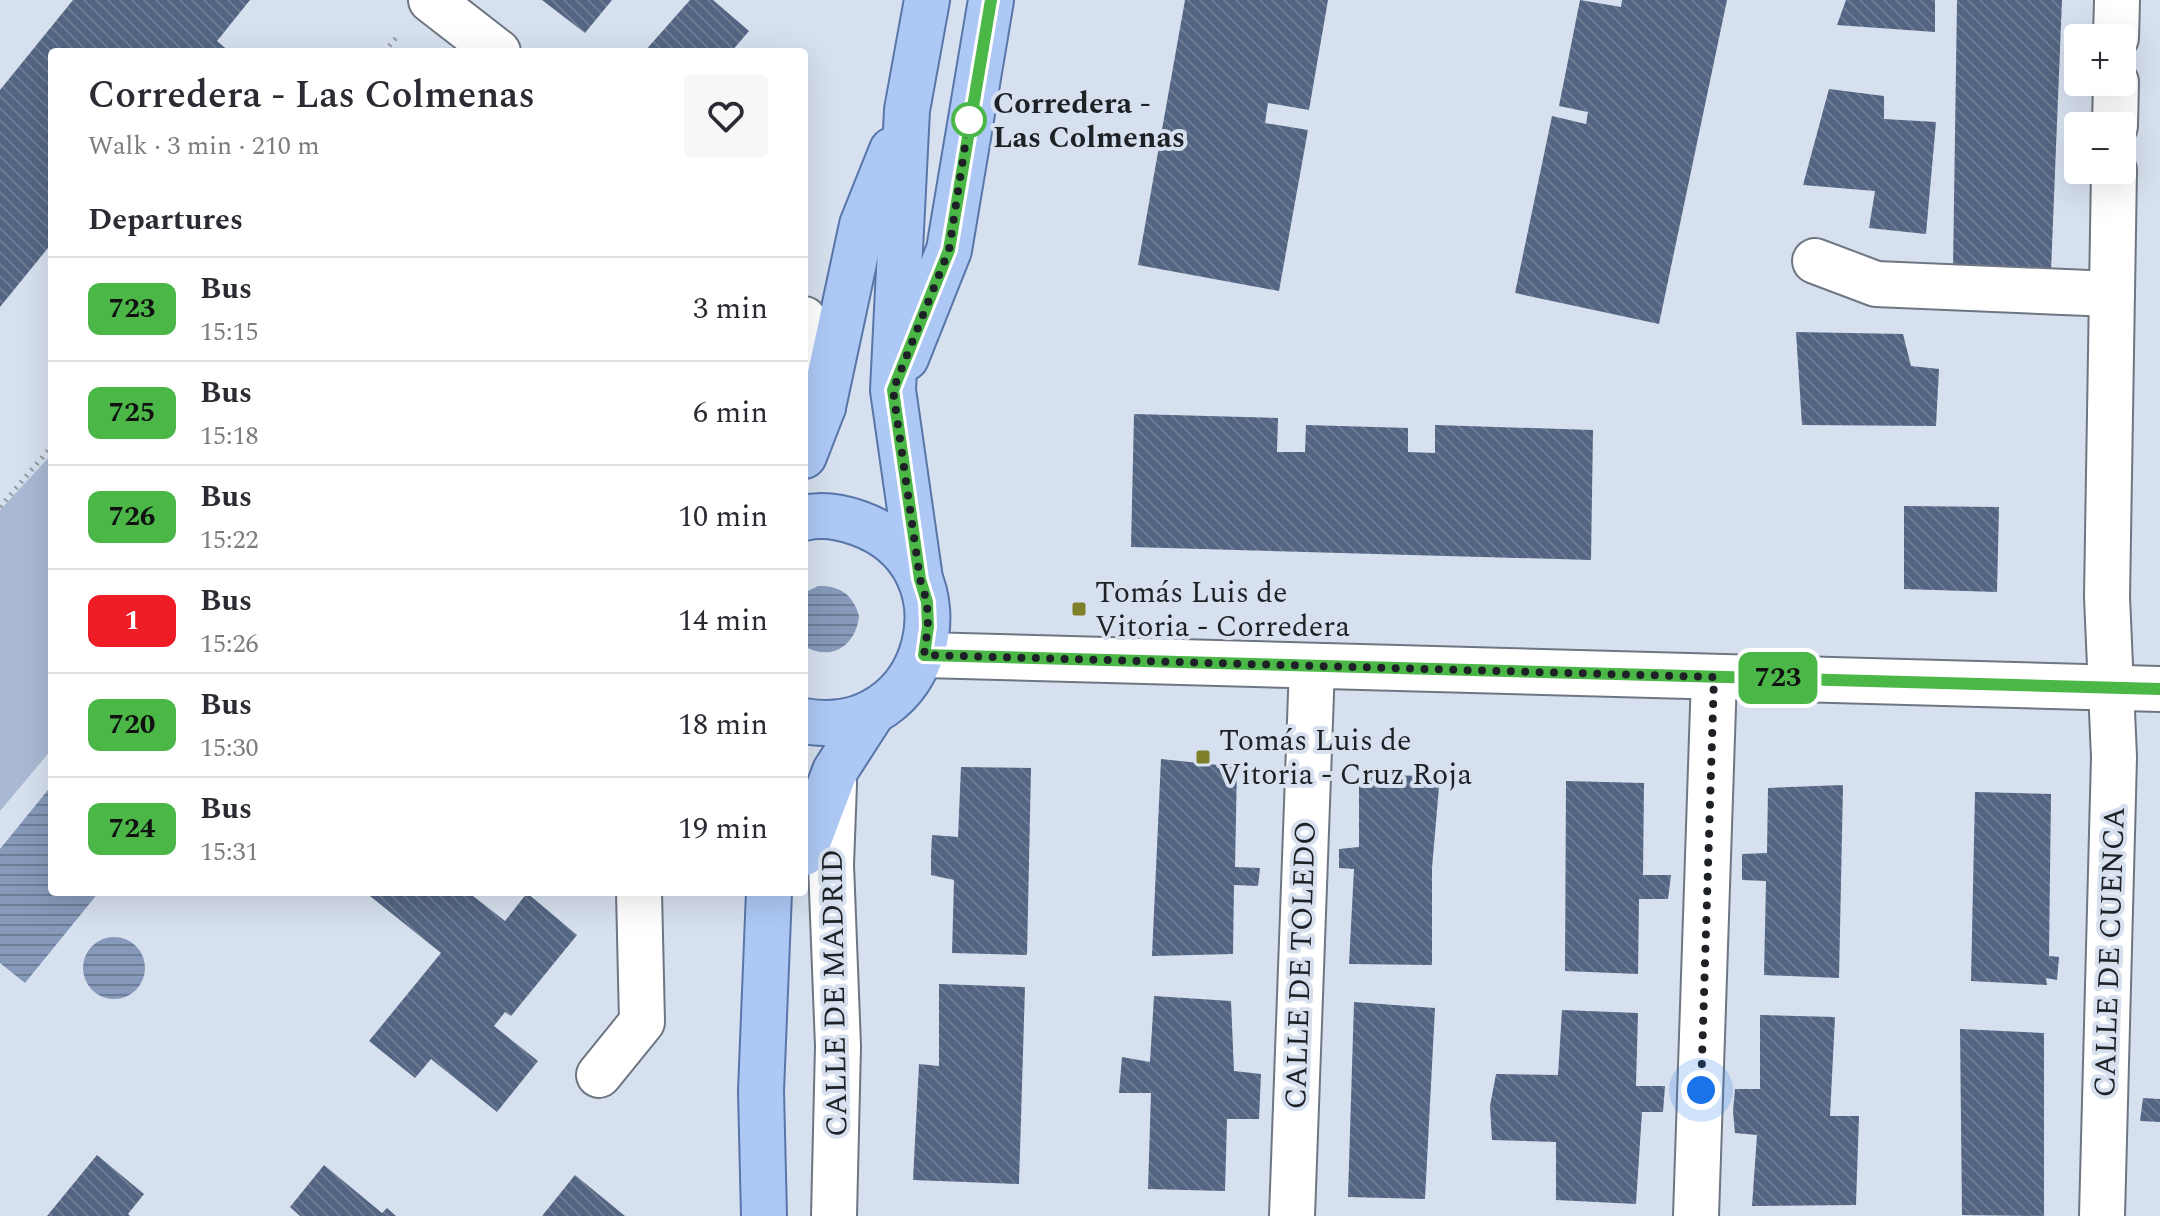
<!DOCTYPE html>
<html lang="en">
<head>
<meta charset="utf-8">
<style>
  :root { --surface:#fff; --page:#f7f7f7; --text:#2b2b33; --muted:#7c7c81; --line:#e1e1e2 }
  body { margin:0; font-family:Spectral,serif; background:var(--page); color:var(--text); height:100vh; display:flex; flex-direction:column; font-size:30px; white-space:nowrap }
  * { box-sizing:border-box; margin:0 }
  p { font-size:26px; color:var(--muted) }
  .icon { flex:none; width:44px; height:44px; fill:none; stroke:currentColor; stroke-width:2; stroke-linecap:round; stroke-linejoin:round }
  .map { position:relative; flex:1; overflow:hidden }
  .drawer { position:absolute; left:48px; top:48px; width:760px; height:848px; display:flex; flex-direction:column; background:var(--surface); border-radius:8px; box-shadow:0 8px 32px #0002 }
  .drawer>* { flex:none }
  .badge { padding:0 16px; border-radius:12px; font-size:28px; line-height:52px }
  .buttons { position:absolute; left:2064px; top:24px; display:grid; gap:16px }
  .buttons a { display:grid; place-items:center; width:72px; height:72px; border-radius:8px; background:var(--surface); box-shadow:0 8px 32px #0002; font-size:40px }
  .you { position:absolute; width:40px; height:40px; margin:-20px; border:6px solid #fff; border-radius:50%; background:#1a73e8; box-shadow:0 0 0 12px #1a73e833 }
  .map>.badge { position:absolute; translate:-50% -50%; box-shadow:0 0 0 4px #fff }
  h2 { padding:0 40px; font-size:30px; line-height:72px }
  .round { display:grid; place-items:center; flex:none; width:84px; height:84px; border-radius:8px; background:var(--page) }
  .overview { display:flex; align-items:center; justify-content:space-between; height:136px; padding:0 40px }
  h1 { font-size:38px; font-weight:600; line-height:60px }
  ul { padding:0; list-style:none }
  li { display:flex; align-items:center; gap:24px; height:104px; padding:0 40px; border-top:2px solid var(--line) }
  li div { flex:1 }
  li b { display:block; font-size:30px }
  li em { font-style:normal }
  li .badge { min-width:88px; font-weight:700; text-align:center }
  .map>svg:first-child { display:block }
</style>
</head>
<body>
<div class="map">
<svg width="2160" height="1216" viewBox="0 0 2160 1216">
  <defs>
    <pattern id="water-rules" width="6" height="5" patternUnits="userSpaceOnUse" patternTransform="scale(2)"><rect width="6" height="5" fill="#8699ba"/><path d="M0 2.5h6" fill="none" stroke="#6d7c97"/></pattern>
    <pattern id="building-back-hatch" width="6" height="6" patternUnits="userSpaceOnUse" patternTransform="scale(2)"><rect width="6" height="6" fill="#536583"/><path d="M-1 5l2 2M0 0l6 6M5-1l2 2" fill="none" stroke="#6d7b92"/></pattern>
  </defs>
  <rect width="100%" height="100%" fill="#d7e0ee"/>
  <path fill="#a9b9d3" d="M 52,454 L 52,749 L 0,811 L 0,510 Z"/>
  <g fill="url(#water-rules)">
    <path d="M 818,586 C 840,585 853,595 859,616 C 856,646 831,662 804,646 L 804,593 Z"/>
    <path d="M 52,785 L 52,892 L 99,892 L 25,983 L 0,963 L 0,849 Z"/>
    <circle cx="114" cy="968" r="31"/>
  </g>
  <g fill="url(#building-back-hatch)">
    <path d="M 73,0 L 250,0 L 217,41 L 230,52 L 52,52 L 52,243 L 0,307 L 0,90 Z"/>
    <path d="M 542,0 L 612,0 L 585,33 Z"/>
    <path d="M 690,0 L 713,0 L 749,31 L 731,52 L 644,52 Z"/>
    <path d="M 1185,0 L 1328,0 L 1309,110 L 1268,103 L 1265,123 L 1308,130 L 1279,291 L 1138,265 Z"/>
    <path d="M 1580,0 L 1621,7 L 1622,0 L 1727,0 L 1659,324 L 1515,293 L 1552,116 L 1586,124 L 1588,112 L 1559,106 Z"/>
    <path d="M 1846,0 L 1935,0 L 1935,32 L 1837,25 Z"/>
    <path d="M 1957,0 L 2062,0 L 2051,271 L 1953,269 Z"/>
    <path d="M 1829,89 L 1884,96 L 1884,119 L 1936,122 L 1926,234 L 1869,228 L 1875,191 L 1803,185 Z"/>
    <path d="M 1796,332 L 1903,334 L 1911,366 L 1939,369 L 1936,426 L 1802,425 Z"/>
    <path d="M 1134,414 L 1278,418 L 1277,452 L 1305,452 L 1306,425 L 1408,428 L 1408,452 L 1435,453 L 1435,425 L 1593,430 L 1591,560 L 1131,547 Z"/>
    <path d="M 1904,506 L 1999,507 L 1997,592 L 1904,589 Z"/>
    <path d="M 1161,759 L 1237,767 L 1235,867 L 1260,868 L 1258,886 L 1234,885 L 1233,954 L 1152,956 Z"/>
    <path d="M 961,767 L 1031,768 L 1027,955 L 952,953 L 954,880 L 931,875 L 931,857 L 932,835 L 958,837 Z"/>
    <path d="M 1359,775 L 1440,776 L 1432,868 L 1432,965 L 1349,964 L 1354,869 L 1339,868 L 1339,849 L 1359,847 Z"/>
    <path d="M 1566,781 L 1644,783 L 1643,875 L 1671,875 L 1668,899 L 1639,899 L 1638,974 L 1565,971 Z"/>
    <path d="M 1843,785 L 1839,978 L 1764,975 L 1766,881 L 1742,880 L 1742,854 L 1767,853 L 1768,788 Z"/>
    <path d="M 1975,792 L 2051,794 L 2049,956 L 2059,957 L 2057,980 L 2046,978 L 2047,985 L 1971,981 Z"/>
    <path d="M 365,892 L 468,892 L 505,921 L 527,893 L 577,935 L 511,1016 L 505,1012 L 494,1026 L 538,1061 L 497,1112 L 431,1059 L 415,1078 L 369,1041 L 441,953 Z"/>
    <path d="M 939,984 L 1025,987 L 1019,1184 L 913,1180 L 919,1064 L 939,1066 Z"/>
    <path d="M 1154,996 L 1231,1001 L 1234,1071 L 1261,1074 L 1259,1119 L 1227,1119 L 1225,1191 L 1148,1189 L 1151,1093 L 1119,1093 L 1122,1057 L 1150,1062 Z"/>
    <path d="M 1354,1002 L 1435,1008 L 1425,1199 L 1348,1197 Z"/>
    <path d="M 1562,1010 L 1638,1013 L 1636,1086 L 1665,1086 L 1663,1112 L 1642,1112 L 1636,1204 L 1556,1200 L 1556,1142 L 1492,1140 L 1490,1106 L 1496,1074 L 1558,1075 Z"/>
    <path d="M 1760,1015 L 1835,1017 L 1830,1116 L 1859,1116 L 1856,1205 L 1752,1206 L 1757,1135 L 1735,1133 L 1733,1111 L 1735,1089 L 1760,1089 Z"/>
    <path d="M 1960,1029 L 2044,1033 L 2044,1216 L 1962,1215 Z"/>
    <path d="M 2143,1098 L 2160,1099 L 2160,1122 L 2140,1121 Z"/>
    <path d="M 97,1155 L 144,1194 L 128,1214 L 130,1216 L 47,1216 Z"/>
    <path d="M 324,1165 L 382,1213 L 387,1208 L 396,1216 L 300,1216 L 290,1207 Z"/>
    <path d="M 575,1175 L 625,1216 L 542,1216 Z"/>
  </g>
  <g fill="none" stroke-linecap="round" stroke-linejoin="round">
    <defs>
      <g id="minor">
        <path d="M 431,0 L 498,52"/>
        <path d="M 2116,38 L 2117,0"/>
        <path d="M 2115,126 L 2116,82"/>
        <path d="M 1815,261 L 1876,284 L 2112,294"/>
        <path d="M 804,319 L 823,407"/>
        <path d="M 924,655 L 2160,689"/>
        <path d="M 599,1075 L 642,1022 L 639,892"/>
        <path d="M 834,1216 L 838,1046 L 831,865 L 834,783"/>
        <path d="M 1292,1216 L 1312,666"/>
        <path d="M 1696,1216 L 1714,677"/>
        <path d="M 2102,1216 L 2114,757 L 2107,597 L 2114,170"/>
      </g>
      <g id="major">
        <path d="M 906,358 L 949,250 L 991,0"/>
        <path d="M 804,456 L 823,407 L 862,225 L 892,150"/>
        <path d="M 804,518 C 821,514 841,517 858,523 C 978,565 931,744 804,721"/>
        <path d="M 920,579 L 893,390 L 907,110 L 927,0"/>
        <path d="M 804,853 L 835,771 L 873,712"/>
        <path d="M 764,1216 L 761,1091 L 769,892"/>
      </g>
    </defs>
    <use href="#minor" stroke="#6e7682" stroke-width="48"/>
    <use href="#major" stroke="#5876a9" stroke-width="48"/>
    <g stroke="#949aa5" stroke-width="5" stroke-dasharray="2 6" stroke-linecap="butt">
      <path d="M 384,52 L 397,37"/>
      <path d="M 0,507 L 52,446"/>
    </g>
    <use href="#minor" stroke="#fff" stroke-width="44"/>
    <use href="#major" stroke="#adc8f5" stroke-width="44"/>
  </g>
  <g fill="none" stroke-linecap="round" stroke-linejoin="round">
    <defs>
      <path id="line" d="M 991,0 L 949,250 L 893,390 L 920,579 L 927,602 L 928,627 L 924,655 L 2160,689"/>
    </defs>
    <use href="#line" stroke="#fff" stroke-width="18"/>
    <use href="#line" stroke="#4ab747" stroke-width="12"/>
    <path stroke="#1e2126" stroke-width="8" stroke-dasharray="0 14.4" d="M 969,120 L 949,250 L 893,390 L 920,579 L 927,602 L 928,627 L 924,655 L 1714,677 L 1701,1090"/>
  </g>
  <circle fill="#fff" stroke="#4ab747" stroke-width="4" cx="969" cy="120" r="16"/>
  <g fill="#7e8029" stroke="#d7e0ee" stroke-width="3">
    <rect x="1071" y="601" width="16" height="16" rx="4"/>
    <rect x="1195" y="749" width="16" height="16" rx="4"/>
  </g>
  <g text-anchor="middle" stroke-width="8" stroke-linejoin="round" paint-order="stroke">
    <g font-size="30" font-weight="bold" fill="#1e2126" stroke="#d7e0ee" text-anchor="start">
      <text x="993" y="113">Corredera -<tspan x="993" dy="34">Las Colmenas</tspan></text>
    </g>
    <g font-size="30" fill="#1e2126" stroke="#d7e0ee" text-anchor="start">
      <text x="1095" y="602">Tomás Luis de<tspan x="1095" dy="34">Vitoria - Corredera</tspan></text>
      <text x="1219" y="750">Tomás Luis de<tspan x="1219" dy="34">Vitoria - Cruz Roja</tspan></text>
    </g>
    <g font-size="30" fill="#1e2126" stroke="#d7e0ee">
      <text transform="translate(2109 952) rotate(-88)" y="10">CALLE DE CUENCA</text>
      <text transform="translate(1300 965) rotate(-88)" y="10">CALLE DE TOLEDO</text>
      <text transform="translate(834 993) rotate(-91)" y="10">CALLE DE MADRID</text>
    </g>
  </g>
</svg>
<div class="buttons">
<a>+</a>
<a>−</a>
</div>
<div class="you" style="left:1701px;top:1090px"></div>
<b class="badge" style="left:1778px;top:678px;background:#4ab747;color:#111">723</b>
<section class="drawer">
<div class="overview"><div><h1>Corredera - Las Colmenas</h1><p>Walk · 3 min · 210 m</p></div><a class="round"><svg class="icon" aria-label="heart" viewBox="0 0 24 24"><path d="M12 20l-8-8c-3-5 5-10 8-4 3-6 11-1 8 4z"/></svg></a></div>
<h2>Departures</h2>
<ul>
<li><span class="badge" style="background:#4ab747;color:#111">723</span><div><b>Bus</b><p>15:15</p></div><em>3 min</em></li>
<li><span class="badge" style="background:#4ab747;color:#111">725</span><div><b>Bus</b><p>15:18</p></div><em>6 min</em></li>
<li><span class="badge" style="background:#4ab747;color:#111">726</span><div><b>Bus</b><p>15:22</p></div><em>10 min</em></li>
<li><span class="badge" style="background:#ee1c25;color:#fff">1</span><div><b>Bus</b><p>15:26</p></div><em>14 min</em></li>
<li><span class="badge" style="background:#4ab747;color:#111">720</span><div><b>Bus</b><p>15:30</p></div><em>18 min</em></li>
<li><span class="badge" style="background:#4ab747;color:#111">724</span><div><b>Bus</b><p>15:31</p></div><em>19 min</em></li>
</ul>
</section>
</div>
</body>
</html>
